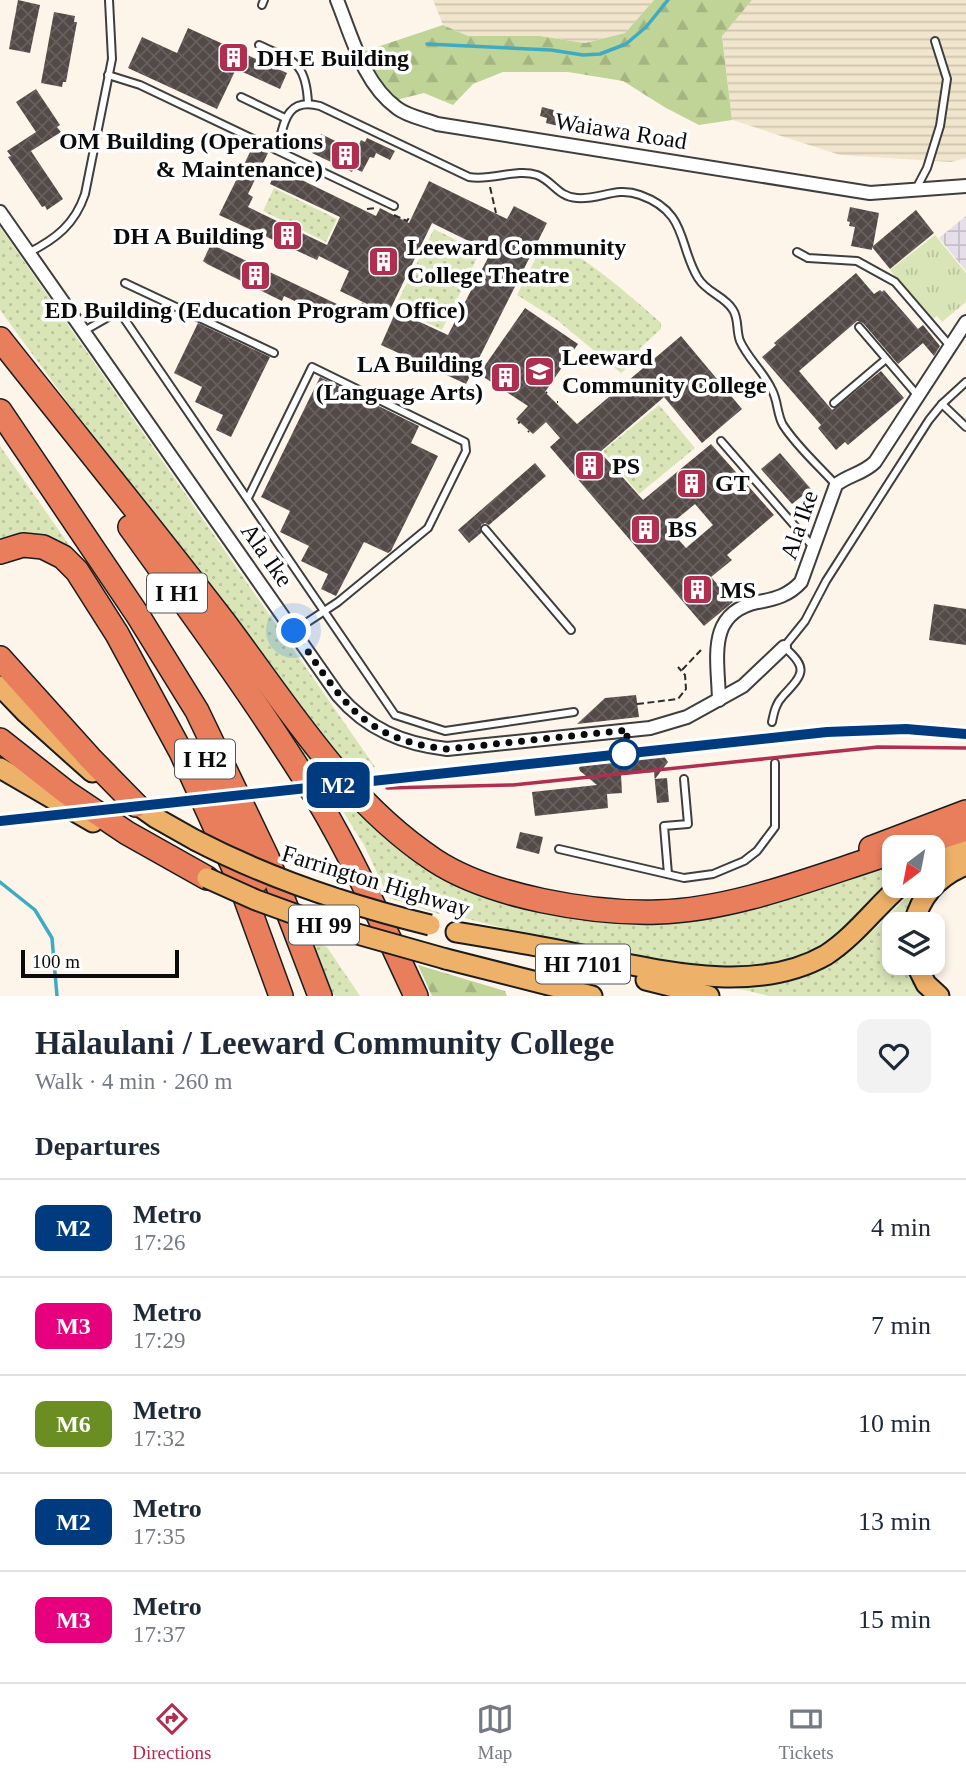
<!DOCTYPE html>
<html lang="en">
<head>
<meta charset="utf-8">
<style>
  :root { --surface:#fff; --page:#f2f2f3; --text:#1f2937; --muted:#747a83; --line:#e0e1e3; --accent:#b02e50 }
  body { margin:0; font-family:Georgia,serif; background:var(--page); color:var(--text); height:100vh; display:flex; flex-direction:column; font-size:26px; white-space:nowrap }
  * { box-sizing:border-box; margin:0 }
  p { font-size:23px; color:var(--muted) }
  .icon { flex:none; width:38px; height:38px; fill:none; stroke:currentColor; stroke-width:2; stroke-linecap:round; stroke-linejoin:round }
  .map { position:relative; height:996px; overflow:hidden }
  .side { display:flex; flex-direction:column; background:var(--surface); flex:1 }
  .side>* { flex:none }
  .badge { padding:0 14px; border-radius:10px; font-size:24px; line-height:46px }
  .needle { width:46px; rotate:212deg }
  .buttons { position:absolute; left:882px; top:835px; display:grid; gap:14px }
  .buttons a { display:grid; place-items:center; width:63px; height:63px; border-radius:14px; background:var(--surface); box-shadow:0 4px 10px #0003; font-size:35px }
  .scale { position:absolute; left:21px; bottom:18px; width:158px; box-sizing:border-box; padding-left:7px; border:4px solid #0b0b0b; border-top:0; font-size:19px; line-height:24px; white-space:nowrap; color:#0b0b0b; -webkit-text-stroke:5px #fff; paint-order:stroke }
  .you { position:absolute; width:35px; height:35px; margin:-18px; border:5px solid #fff; border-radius:50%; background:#1a73e8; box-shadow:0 0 0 10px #1a73e833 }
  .map>.badge { position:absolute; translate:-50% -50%; box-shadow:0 0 0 4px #fff }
  h2 { padding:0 35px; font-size:26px; line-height:63px }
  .round { display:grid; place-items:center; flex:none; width:74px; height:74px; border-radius:14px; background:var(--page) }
  .headline { display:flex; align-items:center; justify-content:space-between; height:119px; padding:0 35px }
  h1 { font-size:33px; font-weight:800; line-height:52px }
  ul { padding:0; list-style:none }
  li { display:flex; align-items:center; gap:21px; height:98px; padding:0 35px; border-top:2px solid var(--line) }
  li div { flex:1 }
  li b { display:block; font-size:26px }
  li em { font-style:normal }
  li .badge { min-width:77px; font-weight:700; text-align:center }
  .tabs { display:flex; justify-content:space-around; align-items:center; height:98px; border-top:2px solid var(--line); background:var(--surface); font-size:19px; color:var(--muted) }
  .tabs a { display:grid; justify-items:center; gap:4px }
  .tabs .current { color:var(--accent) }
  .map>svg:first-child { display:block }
</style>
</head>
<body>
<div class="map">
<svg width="966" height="996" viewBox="0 0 966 996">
  <defs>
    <pattern id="industrial-grid" width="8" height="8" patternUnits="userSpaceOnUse" patternTransform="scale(1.75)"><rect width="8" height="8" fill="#e6dfe9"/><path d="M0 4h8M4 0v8" fill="none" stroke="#c4bec6"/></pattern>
    <pattern id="farmland-rules" width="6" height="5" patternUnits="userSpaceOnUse" patternTransform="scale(1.75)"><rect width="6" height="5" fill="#f1e6cd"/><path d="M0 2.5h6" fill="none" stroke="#cdc4af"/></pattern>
    <pattern id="grass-dots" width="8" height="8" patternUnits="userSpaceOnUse" patternTransform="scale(1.75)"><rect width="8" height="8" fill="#d9e5b7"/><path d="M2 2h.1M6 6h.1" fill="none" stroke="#b9c39c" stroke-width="1.8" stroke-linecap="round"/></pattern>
    <pattern id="forest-firs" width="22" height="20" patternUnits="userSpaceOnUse" patternTransform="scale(1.75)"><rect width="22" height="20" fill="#c0d498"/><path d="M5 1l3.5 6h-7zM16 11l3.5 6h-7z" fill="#a4b582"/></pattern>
    <pattern id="park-tufts" width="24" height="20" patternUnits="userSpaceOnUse" patternTransform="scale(1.75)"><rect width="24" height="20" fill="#d9e5b7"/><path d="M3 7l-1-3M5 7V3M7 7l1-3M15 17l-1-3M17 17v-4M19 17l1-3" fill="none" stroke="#b9c39c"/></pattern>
    <pattern id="building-cross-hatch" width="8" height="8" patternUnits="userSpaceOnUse" patternTransform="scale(1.75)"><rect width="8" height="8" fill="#534a48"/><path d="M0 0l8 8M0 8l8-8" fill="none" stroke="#67605e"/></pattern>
  </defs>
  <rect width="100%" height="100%" fill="#fdf5ea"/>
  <path fill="url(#industrial-grid)" d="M 966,216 L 966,271 L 939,238 Z"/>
  <g fill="url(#farmland-rules)">
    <path d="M 433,0 L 654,0 L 625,33 L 585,43 L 540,36 L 468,36 L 443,25 Z"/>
    <path d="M 752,0 L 966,0 L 966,158 L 951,162 L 840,155 L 732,120 L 722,35 Z"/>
  </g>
  <g fill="url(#grass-dots)">
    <path d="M 274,188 L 337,219 L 326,242 L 263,211 Z"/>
    <path d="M 0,227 L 375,767 L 337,770 L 0,310 Z"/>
    <path d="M 434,229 L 480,252 L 442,330 L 395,307 Z"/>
    <path d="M 546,242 C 571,243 641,305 661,323 L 661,329 L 640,348 L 641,356 L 621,373 L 557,320 L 517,295 L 540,250 Z"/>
    <path d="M 659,405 L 695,448 L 639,494 L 603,451 Z"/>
    <path d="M 0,446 L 79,559 L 0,545 Z"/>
    <path d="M 281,720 L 303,745 L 437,867 L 622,917 L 894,858 L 894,880 C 866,910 836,944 796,959 C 743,979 687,966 634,956 C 569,945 505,929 442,912 L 439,914 L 389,898 L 364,845 L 342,810 L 277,722 Z"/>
    <path d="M 918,886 L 929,886 L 910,924 L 894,924 L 894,962 L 911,963 L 928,996 L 769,996 L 732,987 C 750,986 768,986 786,981 C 841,969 879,924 918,886 Z"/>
    <path d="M 311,941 L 327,947 L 360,996 L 334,996 Z"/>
  </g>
  <g fill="url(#forest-firs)">
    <path d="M 654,0 L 752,0 L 722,36 L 732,120 L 699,125 L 666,108 L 623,81 L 568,72 L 503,72 L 473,84 L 453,105 L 424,93 L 396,100 L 377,76 L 365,51 L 443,25 L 468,36 L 540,36 L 585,43 L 625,33 Z"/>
    <path d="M 418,965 L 505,991 L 507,996 L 432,996 Z"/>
  </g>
  <path fill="url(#park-tufts)" d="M 935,235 L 966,273 L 966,302 L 942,322 L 937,316 L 931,321 L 890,270 Z"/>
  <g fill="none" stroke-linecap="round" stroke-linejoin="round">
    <g stroke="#3fabc2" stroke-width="3.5">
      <path d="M 427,44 L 551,50 L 583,55 L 600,54 L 626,44 L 646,27 L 668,0"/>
      <path d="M 0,882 L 35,910 L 52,938 L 57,996"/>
    </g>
  </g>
  <g fill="url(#building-cross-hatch)" fill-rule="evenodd">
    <path d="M 18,0 L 40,5 L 30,53 L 9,49 Z"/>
    <path d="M 54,12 L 75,16 L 74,22 L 77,22 L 66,82 L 63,82 L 62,87 L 41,83 Z"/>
    <path d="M 188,28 L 287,73 L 280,89 L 236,69 L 217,109 L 128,68 L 142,37 L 177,53 Z"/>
    <path d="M 36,89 L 60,125 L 57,127 L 61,132 L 31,151 L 63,199 L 47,210 L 45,206 L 42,207 L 8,157 L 11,156 L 7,151 L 36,132 L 16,102 Z"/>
    <path d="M 542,107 L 573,115 L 571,129 L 546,123 L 547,118 L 540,116 Z"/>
    <path d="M 321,134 L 356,151 L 361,140 L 365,142 L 367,138 L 395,151 L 390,160 L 376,153 L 374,158 L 370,157 L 362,172 L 354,168 L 352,172 L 312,153 Z"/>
    <path d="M 253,146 L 268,153 L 248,194 L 253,197 L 248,207 L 327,245 L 340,217 L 270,184 L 277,168 L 376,216 L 380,208 L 409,223 L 429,181 L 507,219 L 514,206 L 547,223 L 466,384 L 381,345 L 396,311 L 448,335 L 491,252 L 432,223 L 388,314 L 340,291 L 349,271 L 319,256 L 317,260 L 219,215 Z"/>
    <path d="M 850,207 L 879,213 L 873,246 L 916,210 L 934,233 L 890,269 L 872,247 L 872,250 L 851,246 L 855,227 L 849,226 L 850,222 L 847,221 Z"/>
    <path d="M 211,244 L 339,305 L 333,319 L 284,296 L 282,301 L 207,264 L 203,261 Z"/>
    <path d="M 856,273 L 874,294 L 880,290 L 882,292 L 884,290 L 918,329 L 923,325 L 940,346 L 934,356 L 923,343 L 898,364 L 863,323 L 857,321 L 799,371 L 832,410 L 881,371 L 904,398 L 848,445 L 845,442 L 836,450 L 818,428 L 821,425 L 762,357 L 776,345 L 774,343 Z"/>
    <path d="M 525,308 L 578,344 L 545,392 L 577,424 L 681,336 L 742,409 L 702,443 L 664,397 L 600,452 L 643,500 L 711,444 L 774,515 L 727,555 L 732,560 L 711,577 L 733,602 L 704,626 L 550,447 L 560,438 L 546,422 L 533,434 L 516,419 L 528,406 L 479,374 ZM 695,504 L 713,525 L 686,548 L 667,527 Z"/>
    <path d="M 198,323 L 270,357 L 231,437 L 216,430 L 223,415 L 195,402 L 202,387 L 174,373 Z"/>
    <path d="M 320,377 L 419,426 L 411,443 L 438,456 L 391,551 L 388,553 L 364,542 L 336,596 L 321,589 L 328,574 L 301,561 L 309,546 L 280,532 L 290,511 L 261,497 Z"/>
    <path d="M 780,453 L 811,489 L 792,504 L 761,469 Z"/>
    <path d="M 535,463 L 546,476 L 489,525 L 485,523 L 481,525 L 481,533 L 469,543 L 458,530 Z"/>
    <path d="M 934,604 L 966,609 L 966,645 L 929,640 Z"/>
    <path d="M 636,695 L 639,717 L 577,724 L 605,698 Z"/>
    <path d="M 659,749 L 668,762 L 655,779 L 667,778 L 669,802 L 657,803 L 654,772 L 621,775 L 622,793 L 607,794 L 608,808 L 535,816 L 532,792 L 597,785 L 580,771 L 579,768 L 586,757 Z"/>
    <path d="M 520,832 L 543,837 L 539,854 L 516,848 Z"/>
  </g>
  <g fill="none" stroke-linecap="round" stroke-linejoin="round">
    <defs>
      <g id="lane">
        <path d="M 262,5 L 264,0"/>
        <path d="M 259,45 C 293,61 306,61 308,103"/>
        <path d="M 108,75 L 140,85 L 394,206"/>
        <path d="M 241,97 L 285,118"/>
        <path d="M 277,150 C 284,124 285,97 320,106 L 469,177 C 493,181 516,168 537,175 C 553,181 558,197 577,198 C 600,200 616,186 640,195 C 688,212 678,245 698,278 C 707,293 725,296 733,310 C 739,319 736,331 740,341 C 748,359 764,372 772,390 C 778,401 777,415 783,425 C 797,447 819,466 836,485"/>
        <path d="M 916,189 L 927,168 L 940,126 L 947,79 L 935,41"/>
        <path d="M 797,252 L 808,258 L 857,261 L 895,282 L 950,346"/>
        <path d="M 28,253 C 56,239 75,224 85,194 L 112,59 L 109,0"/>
        <path d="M 125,283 L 274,353"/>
        <path d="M 859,327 L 918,396"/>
        <path d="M 84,331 L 119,311 L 395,715 L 445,731 L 574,712"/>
        <path d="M 834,403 L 886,359"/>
        <path d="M 942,404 L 966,427"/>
        <path d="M 721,441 L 814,548"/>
        <path d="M 248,498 L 312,367 L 465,442 L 466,451 L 428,528 L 338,602 L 294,631"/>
        <path d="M 485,529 L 571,630"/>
        <path d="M 772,722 C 774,712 776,703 783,696 C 802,675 810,669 784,647 L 805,621 L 826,581 L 929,420 L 942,404 L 966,382"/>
        <path d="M 559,849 L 684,878 L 713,874 L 744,861 L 757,851 L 775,827 L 775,763"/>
        <path d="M 668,874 L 664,826 L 688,824 L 684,779"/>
      </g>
      <g id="street">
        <path d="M 337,0 C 352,37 363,83 397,108 C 407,116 424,119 437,124 L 870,193 L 966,186"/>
        <path d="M 0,212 L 338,695 C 367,729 403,744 447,749 L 650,728 L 687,717 L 743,686 L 784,647"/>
        <path d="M 719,700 C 718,658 706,613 758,602 C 776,599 789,595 801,582 L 836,485 C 848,475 863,474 875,462 L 966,322"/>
      </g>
      <g id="primary">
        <path d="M 0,686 L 26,713 L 92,772"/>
        <path d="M 0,768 L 93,822"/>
        <path d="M 125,796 L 156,818 L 195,840"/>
        <path d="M 933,861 L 966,847"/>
        <path d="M 914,924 C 920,896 939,876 966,865"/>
        <path d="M 456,932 C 498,939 540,946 582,955 C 659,970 754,996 826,955 C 855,936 875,908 900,886"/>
        <path d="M 446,959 L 592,996"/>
        <path d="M 915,962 L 926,984 L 939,996"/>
        <path d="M 646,980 L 709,996"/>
      </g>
      <g id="highway">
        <path d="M 0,339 C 75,434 151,527 224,622 C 288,707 345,801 434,860 C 490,897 592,914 658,912 C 736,910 820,875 894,852"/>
        <path d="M 0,411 L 137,614 L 197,711 L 267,857 L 320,996"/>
        <path d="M 130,527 C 195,617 260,706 318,800 C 355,862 385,930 416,996"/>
        <path d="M 0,552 L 23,545 L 43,547 L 63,557 L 77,571 L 117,634 L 181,752 L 237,875 L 281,996"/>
        <path d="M 0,658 L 90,758 L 136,805"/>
        <path d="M 0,740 L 66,792 L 127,833 L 207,878"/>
        <path d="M 211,772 L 256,882"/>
        <path d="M 926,842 L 966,829"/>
        <path d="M 871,848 L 966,812"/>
      </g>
    </defs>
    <use href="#lane" stroke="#3e3e3e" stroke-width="10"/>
    <use href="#street" stroke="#3e3e3e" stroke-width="16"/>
    <use href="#primary" stroke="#1c1c1c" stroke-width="23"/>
    <use href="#highway" stroke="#1c1c1c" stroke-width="26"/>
    <g stroke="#2d2d2d" stroke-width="2" stroke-dasharray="7 3.5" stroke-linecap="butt">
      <path d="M 490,187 L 496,213"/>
      <path d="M 367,209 L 376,208"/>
      <path d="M 394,215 L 407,221 L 410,216"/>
      <path d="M 320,305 L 336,313"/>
      <path d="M 362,305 L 363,303"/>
      <path d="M 546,393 L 547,392"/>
      <path d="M 557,402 L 558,402"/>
      <path d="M 518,423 L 520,422"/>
      <path d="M 528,432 L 529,431"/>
      <path d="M 682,670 L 701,650"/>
      <path d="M 637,704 L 678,699 L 686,689 L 685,675 L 678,667"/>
    </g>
    <use href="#lane" stroke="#fff" stroke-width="6"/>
    <use href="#street" stroke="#fff" stroke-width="12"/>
    <use href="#primary" stroke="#eeb169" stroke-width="19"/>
    <use href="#highway" stroke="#e97e5c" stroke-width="23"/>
    <g stroke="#b02e50" stroke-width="3.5">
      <path d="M 387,788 L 513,785 L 878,747 L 966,748"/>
      <path d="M 0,821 L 795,735 L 882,729 L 966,734"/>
    </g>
    <defs>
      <g id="primary-bridge">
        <path d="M 195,840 C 270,879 348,905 430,925"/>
        <path d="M 207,878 L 256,900 L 322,924 L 446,959"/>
      </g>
    </defs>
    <use href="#primary-bridge" stroke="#1c1c1c" stroke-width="23" stroke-linecap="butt"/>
    <use href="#primary-bridge" stroke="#eeb169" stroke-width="19"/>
  </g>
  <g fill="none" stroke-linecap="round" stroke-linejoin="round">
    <defs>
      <path id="line" d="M 0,821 L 827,732 L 906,729 L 966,734"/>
    </defs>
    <use href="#line" stroke="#fff" stroke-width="16"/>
    <use href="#line" stroke="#003b80" stroke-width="10"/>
    <path stroke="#0b0b0b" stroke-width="7" stroke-dasharray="0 12.6" d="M 294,631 C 340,697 360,740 447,749 L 628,730 L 624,754"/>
  </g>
  <defs>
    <symbol id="building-square" viewBox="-11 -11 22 22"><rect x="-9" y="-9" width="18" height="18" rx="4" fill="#b02e50" stroke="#fff"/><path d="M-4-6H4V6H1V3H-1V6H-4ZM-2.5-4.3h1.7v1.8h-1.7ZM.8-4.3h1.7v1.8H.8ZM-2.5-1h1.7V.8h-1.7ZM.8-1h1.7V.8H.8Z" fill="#fff"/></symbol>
    <symbol id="university-square" viewBox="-11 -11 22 22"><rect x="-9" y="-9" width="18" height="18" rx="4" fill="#b02e50" stroke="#fff"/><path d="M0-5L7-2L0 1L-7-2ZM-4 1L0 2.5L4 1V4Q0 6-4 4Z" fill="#fff"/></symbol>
  </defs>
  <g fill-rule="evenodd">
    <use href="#building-square" x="216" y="40" width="35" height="35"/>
    <use href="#building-square" x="328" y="138" width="35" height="35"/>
    <use href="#building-square" x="270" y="218" width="35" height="35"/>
    <use href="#building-square" x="366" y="244" width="35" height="35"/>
    <use href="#building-square" x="238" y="258" width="35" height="35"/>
    <use href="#university-square" x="522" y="354" width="35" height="35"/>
    <use href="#building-square" x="488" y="360" width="35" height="35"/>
    <use href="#building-square" x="572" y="448" width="35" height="35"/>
    <use href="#building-square" x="674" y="466" width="35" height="35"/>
    <use href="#building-square" x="628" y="512" width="35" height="35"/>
    <use href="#building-square" x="680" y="572" width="35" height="35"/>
  </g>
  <circle fill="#fff" stroke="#003b80" stroke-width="3.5" cx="624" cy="754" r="14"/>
  <g text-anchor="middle" stroke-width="7" stroke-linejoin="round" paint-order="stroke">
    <g fill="#fff" stroke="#545454" stroke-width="2">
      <rect x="147" y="573.5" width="60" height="39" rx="5"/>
      <rect x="175" y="739.5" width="60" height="39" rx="5"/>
      <rect x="289" y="905.5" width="70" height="39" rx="5"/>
      <rect x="536" y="944.5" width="94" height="39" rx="5"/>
    </g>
    <g font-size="23" font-weight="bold" fill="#0b0b0b">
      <text x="177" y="601">I H1</text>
      <text x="205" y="767">I H2</text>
      <text x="324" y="933">HI 99</text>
      <text x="583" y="972">HI 7101</text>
    </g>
    <g font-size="24" font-weight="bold" fill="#0b0b0b" stroke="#fff" text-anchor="start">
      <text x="257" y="66">DH E Building</text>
      <text x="323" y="149" text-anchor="end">OM Building (Operations<tspan x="323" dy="28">&amp; Maintenance)</tspan></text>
      <text x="264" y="244" text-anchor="end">DH A Building</text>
      <text x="407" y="255">Leeward Community<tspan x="407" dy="28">College Theatre</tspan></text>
      <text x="255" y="318" text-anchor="middle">ED Building (Education Program Office)</text>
      <text x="562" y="365">Leeward<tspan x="562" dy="28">Community College</tspan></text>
      <text x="483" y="372" text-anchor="end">LA Building<tspan x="483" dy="28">(Language Arts)</tspan></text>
      <text x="612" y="474">PS</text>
      <text x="715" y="491">GT</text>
      <text x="668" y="537">BS</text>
      <text x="720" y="598">MS</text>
    </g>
    <g font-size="24" fill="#0b0b0b" stroke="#fff">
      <text transform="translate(621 131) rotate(9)" y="8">Waiawa Road</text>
      <text transform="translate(799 525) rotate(-71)" y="8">Ala Ike</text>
      <text transform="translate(267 555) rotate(55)" y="8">Ala Ike</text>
      <text transform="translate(376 881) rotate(17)" y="8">Farrington Highway</text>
    </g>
  </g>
</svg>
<div class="buttons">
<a><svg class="needle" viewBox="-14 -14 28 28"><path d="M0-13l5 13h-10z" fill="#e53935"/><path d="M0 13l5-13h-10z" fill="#747a83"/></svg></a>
<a><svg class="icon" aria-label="layers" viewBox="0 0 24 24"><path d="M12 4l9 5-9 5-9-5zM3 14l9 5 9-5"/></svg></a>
</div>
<div class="scale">100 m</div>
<div class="you" style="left:294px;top:631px"></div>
<b class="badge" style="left:338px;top:785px;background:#003b80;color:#fff">M2</b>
</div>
<section class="side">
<div class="headline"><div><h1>Hālaulani / Leeward Community College</h1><p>Walk · 4 min · 260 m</p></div><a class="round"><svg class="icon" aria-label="heart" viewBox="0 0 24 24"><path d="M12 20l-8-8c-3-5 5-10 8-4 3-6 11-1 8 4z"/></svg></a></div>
<h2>Departures</h2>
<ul>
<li><span class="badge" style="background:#003b80;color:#fff">M2</span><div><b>Metro</b><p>17:26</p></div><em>4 min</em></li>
<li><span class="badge" style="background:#e6007e;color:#fff">M3</span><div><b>Metro</b><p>17:29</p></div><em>7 min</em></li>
<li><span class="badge" style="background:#6b8e23;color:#fff">M6</span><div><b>Metro</b><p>17:32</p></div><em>10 min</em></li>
<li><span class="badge" style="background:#003b80;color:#fff">M2</span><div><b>Metro</b><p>17:35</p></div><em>13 min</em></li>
<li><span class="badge" style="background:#e6007e;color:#fff">M3</span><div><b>Metro</b><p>17:37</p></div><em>15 min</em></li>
</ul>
</section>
<nav class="tabs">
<a class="current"><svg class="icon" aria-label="directions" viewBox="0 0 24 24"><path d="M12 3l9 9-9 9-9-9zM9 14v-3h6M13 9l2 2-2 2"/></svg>Directions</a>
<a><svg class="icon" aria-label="map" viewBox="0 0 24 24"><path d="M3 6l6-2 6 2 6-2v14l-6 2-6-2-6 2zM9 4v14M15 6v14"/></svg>Map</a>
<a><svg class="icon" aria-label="tickets" viewBox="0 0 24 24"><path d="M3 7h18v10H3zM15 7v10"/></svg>Tickets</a>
</nav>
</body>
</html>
